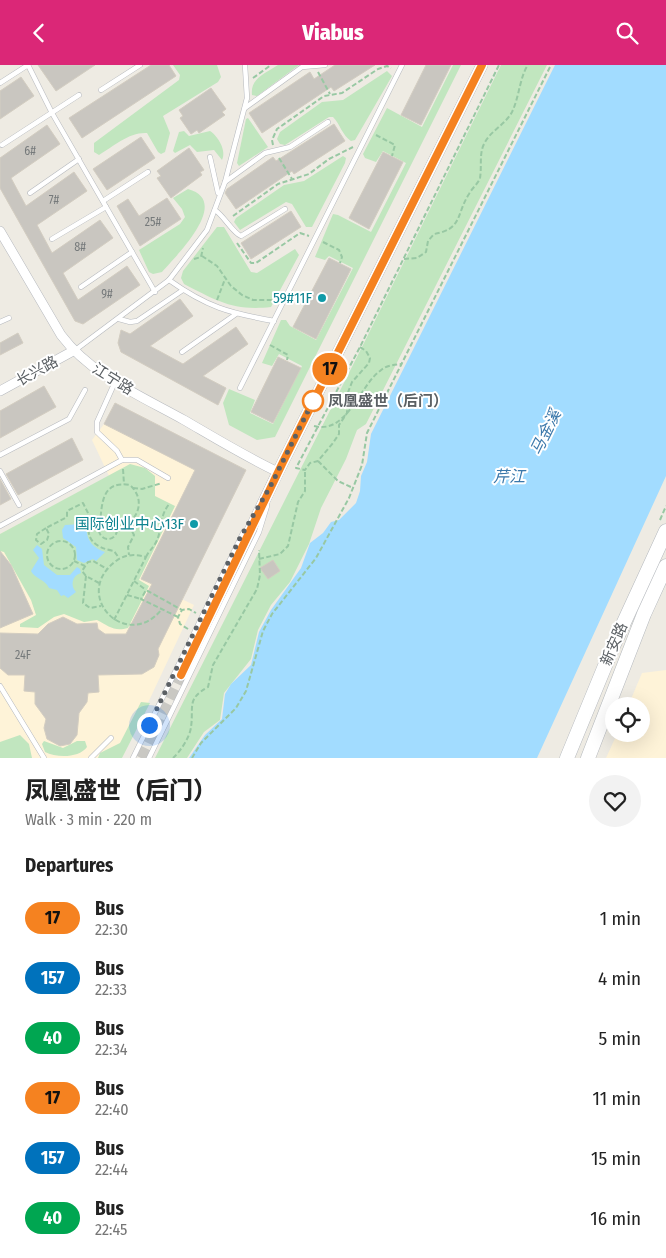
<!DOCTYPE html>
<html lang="en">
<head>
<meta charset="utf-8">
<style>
  :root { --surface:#fff; --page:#f2f2f2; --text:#222; --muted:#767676; --accent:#db2777 }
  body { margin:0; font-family:"Fira Sans Condensed","Noto Sans SC",sans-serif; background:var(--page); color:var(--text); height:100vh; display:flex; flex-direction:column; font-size:19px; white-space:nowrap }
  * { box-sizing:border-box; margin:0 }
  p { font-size:16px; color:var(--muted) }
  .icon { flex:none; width:28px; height:28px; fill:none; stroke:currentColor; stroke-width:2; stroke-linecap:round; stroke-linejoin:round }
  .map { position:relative; height:693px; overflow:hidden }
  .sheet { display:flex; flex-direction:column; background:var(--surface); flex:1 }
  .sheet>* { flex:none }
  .badge { padding:0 10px; border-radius:16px; font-size:18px; line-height:32px }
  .buttons { position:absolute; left:605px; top:632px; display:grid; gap:10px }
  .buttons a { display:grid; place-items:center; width:45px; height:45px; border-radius:50%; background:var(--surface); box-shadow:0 5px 20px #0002; font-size:25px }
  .you { position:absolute; width:25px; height:25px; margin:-12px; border:4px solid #fff; border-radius:50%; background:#1a73e8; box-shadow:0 0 0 8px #1a73e833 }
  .map>.badge { position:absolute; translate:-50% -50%; box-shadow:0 0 0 2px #fff }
  h2 { padding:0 25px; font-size:19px; line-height:45px }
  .round { display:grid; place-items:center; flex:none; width:52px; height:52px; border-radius:26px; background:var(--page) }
  .headline { display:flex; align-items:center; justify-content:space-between; height:85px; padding:0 25px }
  h1 { font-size:24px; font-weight:800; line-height:38px }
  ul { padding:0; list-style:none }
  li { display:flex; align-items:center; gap:15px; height:60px; padding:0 25px }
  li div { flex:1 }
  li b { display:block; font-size:19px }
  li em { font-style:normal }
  li .badge { min-width:55px; font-weight:700; text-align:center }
  header { display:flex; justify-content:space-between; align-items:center; height:65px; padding:0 25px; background:var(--accent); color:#fff; font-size:22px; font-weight:800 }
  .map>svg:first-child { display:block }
</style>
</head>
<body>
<header><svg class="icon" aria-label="back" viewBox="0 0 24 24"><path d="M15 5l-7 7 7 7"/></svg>Viabus<svg class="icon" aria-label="search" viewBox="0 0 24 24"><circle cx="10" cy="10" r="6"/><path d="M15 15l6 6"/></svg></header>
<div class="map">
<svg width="666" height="693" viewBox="0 0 666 693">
  <rect width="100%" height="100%" fill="#eeebe3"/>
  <g fill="#fef3d8">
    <path d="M 104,359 L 195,405 L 141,514 L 194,540 L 122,693 L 6,693 L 0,682 L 0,469 L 109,411 L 92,375 Z"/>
    <path d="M 666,605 L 666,693 L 606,693 L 617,669 L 641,669 L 641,641 L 628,641 L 642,608 Z"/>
  </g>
  <g fill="#c1e6bf">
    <path d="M 173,0 L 217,0 L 221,12 L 218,17 L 163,51 L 170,68 L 165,87 L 161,89 L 158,87 L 147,68 C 129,67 114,81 99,90 L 94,87 L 94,78 L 179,15 L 180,10 Z"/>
    <path d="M 278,0 L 299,0 L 257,31 L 252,30 C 250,13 266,8 278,0 Z"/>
    <path d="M 453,0 L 461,0 L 275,372 L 257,375 L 229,360 L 223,338 L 229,324 L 255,335 L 250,348 L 273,359 L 302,301 L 279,289 L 272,301 L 262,298 L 281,255 L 286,255 L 290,261 L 316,275 L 353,203 L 329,191 L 325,195 L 315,192 L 333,149 L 338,150 L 371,167 L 406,98 L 383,86 L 376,97 L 365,93 L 363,89 L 387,43 L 422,62 Z"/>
    <path d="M 501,0 L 547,0 L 366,359 L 357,365 L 346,394 L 321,443 L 309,479 L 290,517 L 271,540 L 258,565 L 251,594 L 224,628 L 220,655 L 204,667 L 187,693 L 155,693 L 365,276 Z"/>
    <path d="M 387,6 L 392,11 L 355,75 L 351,76 C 342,70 340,59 333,52 L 329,52 L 285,80 L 280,79 L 277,74 L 280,67 L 322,37 L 343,35 Z"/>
    <path d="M 248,53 L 268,82 L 239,101 L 237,98 L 246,54 Z"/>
    <path d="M 184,66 L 189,71 L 210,66 C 218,71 227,86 222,95 L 214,85 L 197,87 L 190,80 L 175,88 L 173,86 L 179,67 Z"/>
    <path d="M 343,91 L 346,93 L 345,98 L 312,162 L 306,162 L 292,139 L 286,137 L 240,165 L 234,157 L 236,153 L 284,120 L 304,116 Z"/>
    <path d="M 188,124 C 232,136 177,190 162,207 L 153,209 L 149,207 L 139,185 L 180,159 L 185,152 L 182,144 L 173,133 Z"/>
    <path d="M 217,162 L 224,162 L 251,207 L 257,208 L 295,184 L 299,190 L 271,242 C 233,246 217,236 184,219 L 181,213 L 183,206 Z"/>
    <path d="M 130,399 L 145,403 L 155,411 L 155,431 L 175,441 L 139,515 L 149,521 L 128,563 C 114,567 109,561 97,555 L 84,557 L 64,549 L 54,552 L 38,563 L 20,562 L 20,559 L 36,550 L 31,535 L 4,487 L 0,486 L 0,469 Z"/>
    <path d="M 141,637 L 150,638 L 122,693 L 98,693 L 100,688 L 120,678 Z"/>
    <path d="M 20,670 L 29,679 L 32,693 L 0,693 L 0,677 Z"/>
    <path d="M 44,676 L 63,683 L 77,676 L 85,676 L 87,682 C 79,693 57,693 45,687 L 42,679 Z"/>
  </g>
  <g fill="#a2dcff">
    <path d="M 555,0 L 666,0 L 666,411 L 537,693 L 189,693 L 205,670 L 222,654 L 225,629 L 231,619 L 251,600 L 259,567 L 271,545 L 301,503 L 310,478 L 323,468 L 331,457 L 339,455 L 356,438 L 360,426 L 361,411 L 367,397 L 371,369 Z"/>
    <path d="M 83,450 L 89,455 C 83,470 90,482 105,487 L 96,496 L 93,494 L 84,498 L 77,495 L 76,482 L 63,473 L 62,465 L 65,460 L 81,459 Z"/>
    <path d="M 37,480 L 42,484 L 44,500 L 57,510 L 70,510 L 77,502 L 80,504 L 81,508 C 72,510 70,521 76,527 L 68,533 L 64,530 L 61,531 L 57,525 L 49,523 C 45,514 35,514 31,506 L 39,493 L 33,485 Z"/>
  </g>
  <g fill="#c9c6c0" stroke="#d3cdc1">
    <path d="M 38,0 L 95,0 L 56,26 Z"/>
    <path d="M 151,0 L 169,0 L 176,11 L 82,73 L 69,53 Z"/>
    <path d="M 335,0 L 375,0 L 334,26 L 331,22 L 262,68 L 249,48 L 310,7 L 314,14 Z"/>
    <path d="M 426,0 L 451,0 L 421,60 L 401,50 Z"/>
    <path d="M 21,12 L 34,31 L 0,54 L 0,26 Z"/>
    <path d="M 211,23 L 226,44 L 222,47 L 225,50 L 199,68 L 197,65 L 191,69 L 180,53 L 183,51 L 179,45 Z"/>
    <path d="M 334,59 L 345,76 L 294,109 L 292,106 L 236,144 L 225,128 L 227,124 L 273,92 L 276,96 Z"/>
    <path d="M 47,60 L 60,79 L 11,113 L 26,141 L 74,107 L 87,126 L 37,160 L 52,188 L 100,155 L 113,173 L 63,208 L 78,235 L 127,201 L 140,220 L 83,259 L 75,256 L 0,123 L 0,93 Z"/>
    <path d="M 141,72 L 155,93 L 107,125 L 93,104 Z"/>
    <path d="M 189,83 L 204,105 L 200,107 L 202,110 L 171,133 L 157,113 L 161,111 L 157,106 Z"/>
    <path d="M 383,87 L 403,97 L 369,164 L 349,153 Z"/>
    <path d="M 167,133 L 181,154 L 140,181 L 117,141 L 128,134 L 139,151 Z"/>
    <path d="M 291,146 L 301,162 L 251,194 L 241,178 Z"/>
    <path d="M 329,193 L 351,204 L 316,274 L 293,262 Z"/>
    <path d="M 180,234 L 193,251 L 150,281 L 183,299 L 236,262 L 248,279 L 203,311 L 226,323 L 218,340 L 121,287 L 118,278 L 121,265 L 130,269 Z"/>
    <path d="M 18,268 L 23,278 L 0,290 L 0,278 Z"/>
    <path d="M 278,292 L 301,303 L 273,358 L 251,347 Z"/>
    <path d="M 44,321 L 56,342 L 0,373 L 0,346 Z"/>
    <path d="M 115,338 L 246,405 L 158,584 L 159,590 L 154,602 L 142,609 L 98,610 L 99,627 L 88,628 L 87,637 L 79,648 L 77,670 L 70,679 L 60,681 L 47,674 L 44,663 L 46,654 L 35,639 L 35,627 L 24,626 L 25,610 L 8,610 L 0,603 L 0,568 L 38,569 L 48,559 L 63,552 L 77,559 L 97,558 L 98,564 L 105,569 L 126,569 L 152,519 L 141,514 L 195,405 L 104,359 Z"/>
    <path d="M 72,373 L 83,395 L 18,430 L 6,409 Z"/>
    <path d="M 0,414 L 11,434 L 0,440 Z"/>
    <path d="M 0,486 L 11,500 L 33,549 L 0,563 Z"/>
    <path d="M 273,495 L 280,506 L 268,514 L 260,503 Z"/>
  </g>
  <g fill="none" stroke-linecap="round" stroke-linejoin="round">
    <path stroke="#c9c8c3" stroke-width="11" stroke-dasharray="11 5.5" stroke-linecap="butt" d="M 141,693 L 181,610"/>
    <defs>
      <g id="service">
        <path d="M 28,0 L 52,48 L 155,227"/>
        <path d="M 0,18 L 28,0"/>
        <path d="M 101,25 L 140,0"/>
        <path d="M 245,43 L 302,2 L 325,0"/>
        <path d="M 2,80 L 79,30"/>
        <path d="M 210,92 L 218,128"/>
        <path d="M 225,117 L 265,88 L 290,82 L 328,57"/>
        <path d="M 30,128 L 79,94"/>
        <path d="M 103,136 L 148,107"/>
        <path d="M 215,145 C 224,151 233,168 241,171 L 285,144"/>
        <path d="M 52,174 L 106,142"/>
        <path d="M 169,215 C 207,242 229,248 274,256"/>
        <path d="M 81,222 L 132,187"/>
        <path d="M 119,254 L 130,257 L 137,256 L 183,225"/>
        <path d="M 0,257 L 9,253"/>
        <path d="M 74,286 L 169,215 L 207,165 L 225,117 L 247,33 L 245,0"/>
        <path d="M 182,287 L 236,249"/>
        <path d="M 115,317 L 97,357 L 97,367 L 117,386 L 122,395 L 137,395 L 168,413"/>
        <path d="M 240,323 L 402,0"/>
        <path d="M 0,390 L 69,354 L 85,325"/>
        <path d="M 0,406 L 19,440"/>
        <path d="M 0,461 L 122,395"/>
        <path d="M 0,621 L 44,693"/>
        <path d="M 91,693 L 111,673"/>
        <path d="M 133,693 L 244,466"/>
        <path d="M 149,693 L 259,467 L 267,441"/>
      </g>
      <g id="minor">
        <path d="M 0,166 L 61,270 C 91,310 141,331 184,355 C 215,373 246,392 278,407"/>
        <path d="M 0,326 L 73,286"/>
      </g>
      <path id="tertiary" d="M 181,610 L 278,407 L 482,0"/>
      <g id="secondary">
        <path d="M 567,693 L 614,579 L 666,466"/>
        <path d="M 588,693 L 644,549 L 666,501"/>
      </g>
    </defs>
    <use href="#service" stroke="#b6b9be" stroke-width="5.5"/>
    <use href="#minor" stroke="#b6b9be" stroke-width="10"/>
    <use href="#tertiary" stroke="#b6b9be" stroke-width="12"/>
    <use href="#secondary" stroke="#b5b9be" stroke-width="15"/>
    <g stroke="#98c8a3" stroke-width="2" stroke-dasharray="5 2.5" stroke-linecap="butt">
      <path d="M 318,7 L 330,29"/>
      <path d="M 253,13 L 271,0"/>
      <path d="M 376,70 L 395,80 L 392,91"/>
      <path d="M 273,80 L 272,75 L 277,64 L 324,31 L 342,28 L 378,4 L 387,1 L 391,3"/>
      <path d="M 279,93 L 292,114"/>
      <path d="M 233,151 L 278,119 L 309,109 L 329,94 L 353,82"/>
      <path d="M 323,177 L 339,185 L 342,192 L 340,198"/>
      <path d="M 237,178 L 251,198 L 256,198 L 300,168 L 309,171"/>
      <path d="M 202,191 L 217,201 L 231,221 L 242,230 L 253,235 L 276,235"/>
      <path d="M 194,194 L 201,192 L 203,183"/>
      <path d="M 404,194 L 417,193 L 426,187 L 428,176 L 434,169 C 463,164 456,149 469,129 C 472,123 478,119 480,113 C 482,101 479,89 484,79 C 490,66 505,60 512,47 C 519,33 520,11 528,0"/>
      <path d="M 217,235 L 225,214"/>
      <path d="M 270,280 L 288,290 L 287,295"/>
      <path d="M 360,282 L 366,286 L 370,293 L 369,298 L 352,317 L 347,330 L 347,348 L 339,360 L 339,369 L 333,378 L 318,396 L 310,398 L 305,405 L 296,403 L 360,282 L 499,0"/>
      <path d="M 314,361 C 347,370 360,320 380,306 C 386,300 394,300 402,299"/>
      <path d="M 318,396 L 338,416 L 353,423"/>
      <path d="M 123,404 L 124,419"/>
      <path d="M 133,423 L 142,424 L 162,418"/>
      <path d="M 660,455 L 666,441"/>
      <circle cx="108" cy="465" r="9"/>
      <path d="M 100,459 C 102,440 101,415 130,420 C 143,432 141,448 128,459 L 134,470 L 128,482 L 129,490"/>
      <path d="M 46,463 L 37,469 L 36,475 L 41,479 L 47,475 L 49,469 L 46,463 L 67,452 L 67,446 L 83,438 L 91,454 C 83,474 96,483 114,486 L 119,493"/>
      <path d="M 117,463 L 123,464 L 128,459"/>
      <circle cx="61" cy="490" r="14"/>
      <path d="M 146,492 C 148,487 152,484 155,479 C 163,466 158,452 170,438"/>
      <path d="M 259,494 L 280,489 L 288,481 L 298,437 L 305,426 L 305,405"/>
      <path d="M 74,496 L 85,501"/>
      <path d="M 86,511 L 83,538 L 90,543 L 101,541"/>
      <path d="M 134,516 L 146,525"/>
      <path d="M 99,518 L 86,511 L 82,506 L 88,497 L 93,496 L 107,504"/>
      <path d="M 127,530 L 141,534"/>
      <path d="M 178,552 L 141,534 L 146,525 L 182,545"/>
      <path d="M 114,555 L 146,492 C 136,489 125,489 116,496 C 70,530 127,588 162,544"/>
      <path d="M 188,564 L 180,559 L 178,552 L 182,545 L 189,544 L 196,548"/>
      <path d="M 173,693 C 180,687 190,672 191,662 C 194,642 186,634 208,622 L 213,600 L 257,524 L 260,510 L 259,485"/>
      <path d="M 192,693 L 201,678 L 236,643 L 246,626 L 263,566 L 272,549 L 316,493 L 349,433 L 362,400 L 367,368 L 551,0"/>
    </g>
    <use href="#service" stroke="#fff" stroke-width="4.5"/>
    <use href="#minor" stroke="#fff" stroke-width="9"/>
    <use href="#tertiary" stroke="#fff" stroke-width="11"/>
    <use href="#secondary" stroke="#fff" stroke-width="14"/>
  </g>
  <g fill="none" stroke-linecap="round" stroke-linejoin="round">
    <defs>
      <path id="line" d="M 181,610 L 283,397 L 482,0"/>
    </defs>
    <use href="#line" stroke="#fff" stroke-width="11"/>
    <use href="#line" stroke="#f58220" stroke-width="8"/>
    <path stroke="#5b6064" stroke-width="5" stroke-dasharray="0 9" d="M 149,660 L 240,473 L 270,422 L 313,336"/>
  </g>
  <g fill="#0f9aa8" stroke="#fff" stroke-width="2">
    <circle cx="322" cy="233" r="5"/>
    <circle cx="194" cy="459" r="5"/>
  </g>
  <circle fill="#fff" stroke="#f58220" stroke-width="2.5" cx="313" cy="336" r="10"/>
  <g text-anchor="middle" stroke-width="4" stroke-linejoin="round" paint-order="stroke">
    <g font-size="12" fill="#767a7b">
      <text x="30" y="90">6#</text>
      <text x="54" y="139">7#</text>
      <text x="153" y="161">25#</text>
      <text x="80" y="186">8#</text>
      <text x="107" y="233">9#</text>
      <text x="23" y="594">24F</text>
    </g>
    <g font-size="15" fill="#0d838f" stroke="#fff" text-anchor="end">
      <text x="312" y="238">59#11F</text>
      <text x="184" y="464">国际创业中心13F</text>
    </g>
    <g font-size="15" fill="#5b6064" stroke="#fff">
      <text transform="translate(37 306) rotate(-29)" y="5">长兴路</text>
      <text transform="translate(113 314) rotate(32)" y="5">江宁路</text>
      <text transform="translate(614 579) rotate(-67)" y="5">新安路</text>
    </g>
    <g font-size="15" font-weight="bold" fill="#5b6064" stroke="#fff" text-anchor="start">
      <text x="328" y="341">凤凰盛世（后门）</text>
    </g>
    <g font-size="16" font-style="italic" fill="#3b78aa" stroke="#fff">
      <text transform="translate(545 367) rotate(-64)" y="6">马金溪</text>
      <text x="509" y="417">芹江</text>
    </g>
  </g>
</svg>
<div class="buttons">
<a><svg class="icon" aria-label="locate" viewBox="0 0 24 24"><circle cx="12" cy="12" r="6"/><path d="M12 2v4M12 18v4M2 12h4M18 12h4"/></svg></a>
</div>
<div class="you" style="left:149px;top:660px"></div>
<b class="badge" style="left:330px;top:304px;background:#f58220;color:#111">17</b>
</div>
<section class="sheet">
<div class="headline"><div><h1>凤凰盛世（后门）</h1><p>Walk · 3 min · 220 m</p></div><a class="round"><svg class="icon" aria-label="heart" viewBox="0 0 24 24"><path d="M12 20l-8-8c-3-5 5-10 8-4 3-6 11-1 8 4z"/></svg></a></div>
<h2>Departures</h2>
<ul>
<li><span class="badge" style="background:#f58220;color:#111">17</span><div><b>Bus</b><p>22:30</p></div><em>1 min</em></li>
<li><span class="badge" style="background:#0072bc;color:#fff">157</span><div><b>Bus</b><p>22:33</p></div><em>4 min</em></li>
<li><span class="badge" style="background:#00a651;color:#fff">40</span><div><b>Bus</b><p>22:34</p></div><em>5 min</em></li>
<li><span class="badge" style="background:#f58220;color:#111">17</span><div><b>Bus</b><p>22:40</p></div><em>11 min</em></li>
<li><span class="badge" style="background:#0072bc;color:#fff">157</span><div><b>Bus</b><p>22:44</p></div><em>15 min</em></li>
<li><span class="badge" style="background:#00a651;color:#fff">40</span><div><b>Bus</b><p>22:45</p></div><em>16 min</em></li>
</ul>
</section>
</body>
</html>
